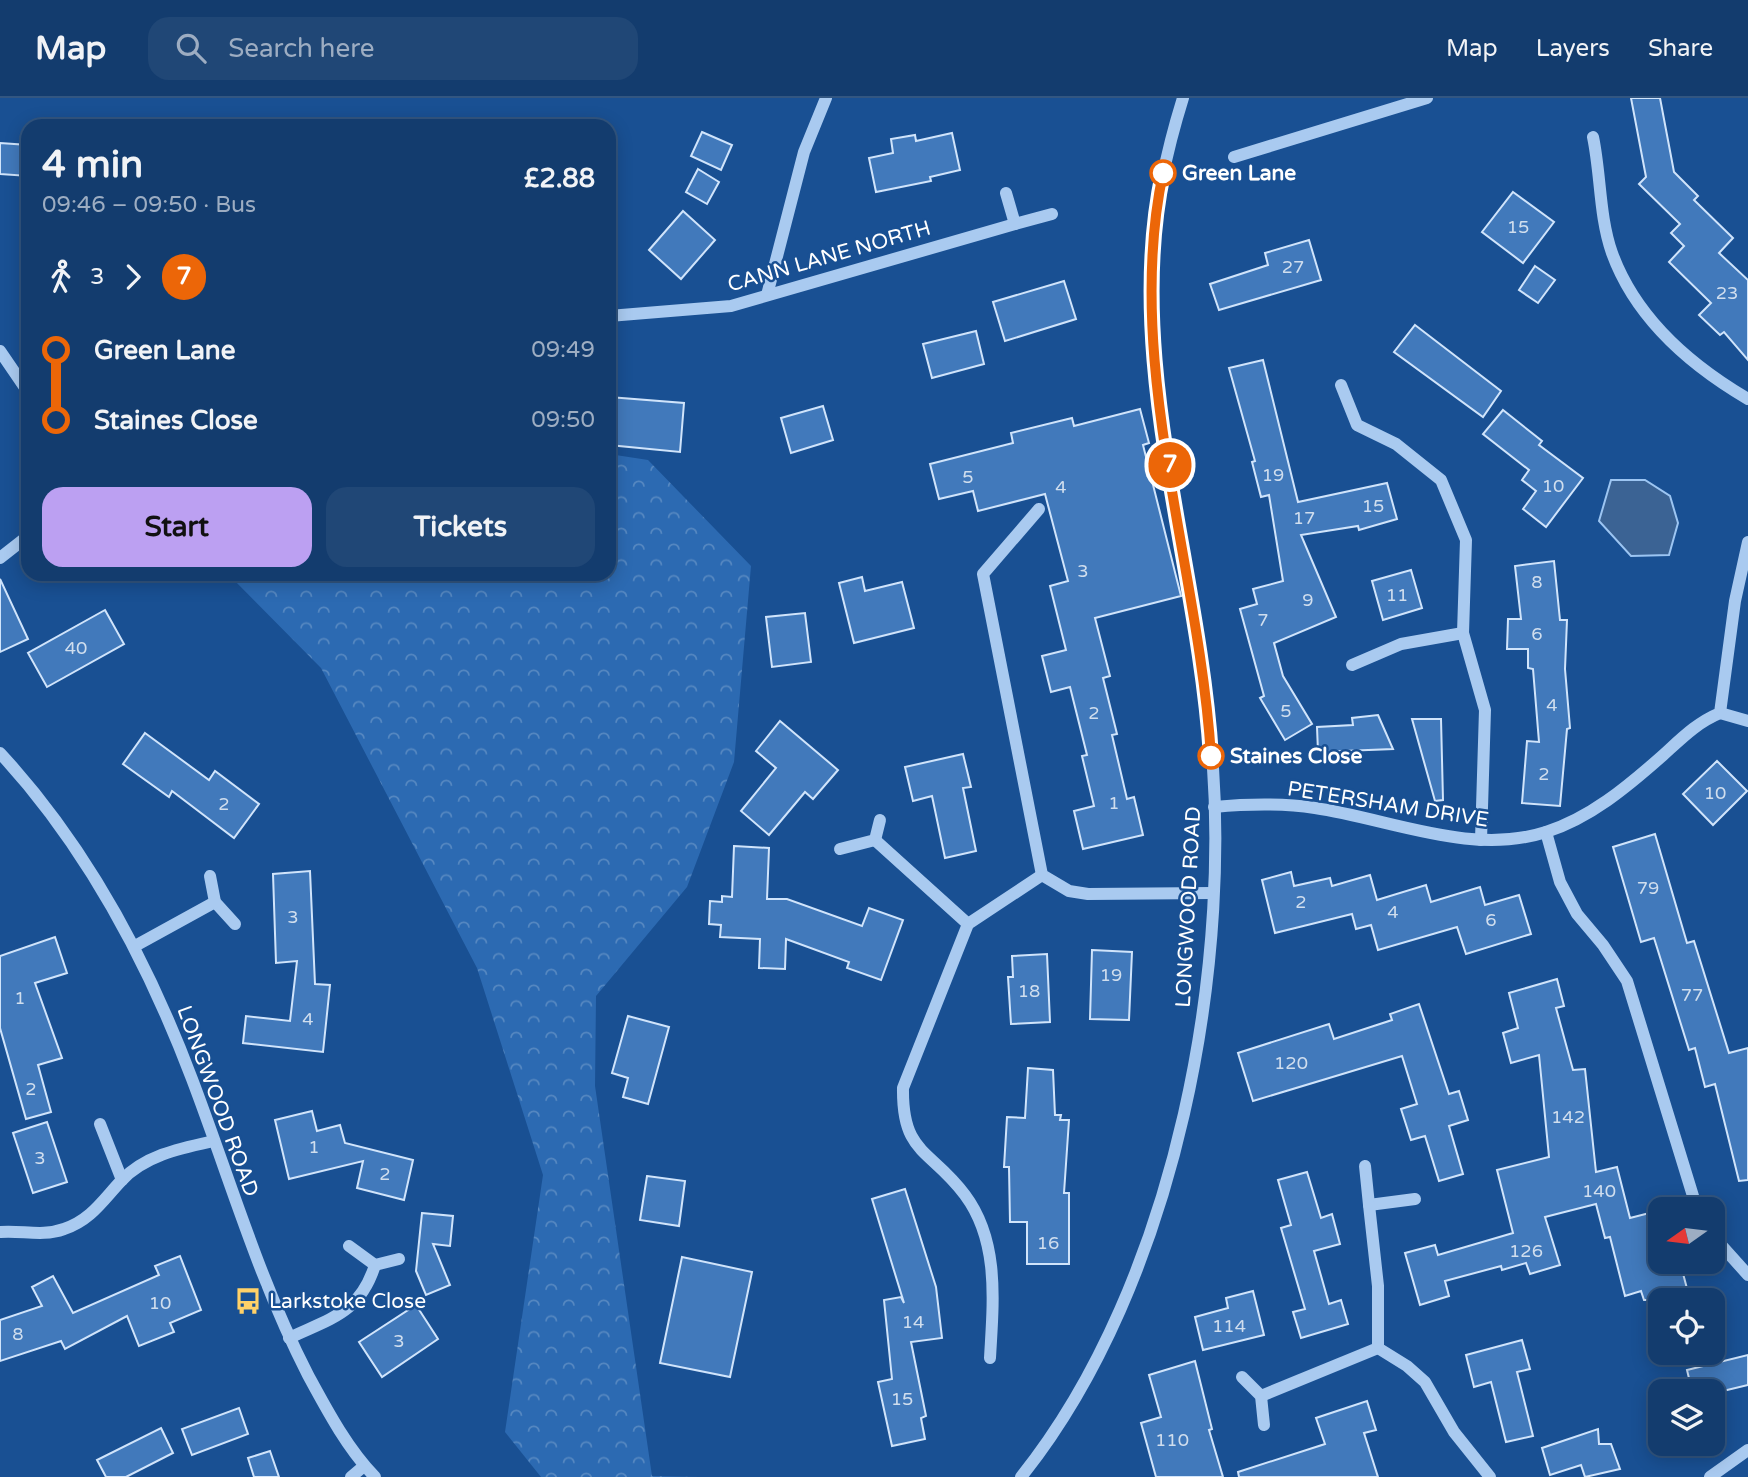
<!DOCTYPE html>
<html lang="en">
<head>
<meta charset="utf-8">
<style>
  :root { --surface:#133c6e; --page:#204776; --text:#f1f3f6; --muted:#9dadc2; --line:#325681; --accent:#bca0f2 }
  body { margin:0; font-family:"Varela Round",sans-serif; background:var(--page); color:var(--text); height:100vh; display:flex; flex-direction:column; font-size:26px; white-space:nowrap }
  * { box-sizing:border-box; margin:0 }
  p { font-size:23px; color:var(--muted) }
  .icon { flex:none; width:38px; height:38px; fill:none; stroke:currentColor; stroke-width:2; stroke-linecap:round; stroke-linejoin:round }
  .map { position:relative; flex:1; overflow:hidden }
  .panel { position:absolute; left:21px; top:21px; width:595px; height:462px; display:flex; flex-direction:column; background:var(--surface); border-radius:21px; box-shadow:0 4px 18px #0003,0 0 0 2px var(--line) }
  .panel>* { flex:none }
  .badge { padding:0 14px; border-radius:23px; font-size:24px; line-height:46px }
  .needle { width:46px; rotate:256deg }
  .buttons { position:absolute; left:1648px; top:1099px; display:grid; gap:14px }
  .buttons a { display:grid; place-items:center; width:77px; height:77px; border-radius:14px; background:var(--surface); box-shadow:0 4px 18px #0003,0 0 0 2px var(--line); font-size:35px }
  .map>.badge { position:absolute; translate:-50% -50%; box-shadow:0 0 0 4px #fff }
  .legs { display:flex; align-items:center; gap:10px; height:77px; padding:0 21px; font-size:23px }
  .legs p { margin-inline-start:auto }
  .headline { display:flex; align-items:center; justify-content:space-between; height:119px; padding:0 21px }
  h1 { font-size:38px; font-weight:700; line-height:52px }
  .action { display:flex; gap:14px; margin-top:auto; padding:14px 21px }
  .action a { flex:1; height:80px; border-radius:21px; background:var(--accent); color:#111; font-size:28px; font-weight:700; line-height:80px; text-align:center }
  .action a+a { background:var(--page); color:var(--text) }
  ul { padding:0 21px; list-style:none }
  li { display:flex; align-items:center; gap:24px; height:70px; font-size:26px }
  li i { display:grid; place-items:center; width:10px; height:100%; margin:0 9px; background:currentColor }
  li i::after { content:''; width:18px; height:18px; margin:-9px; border:5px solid; border-radius:50%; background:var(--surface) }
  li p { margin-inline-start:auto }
  li:first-child i { background:linear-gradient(#0000 50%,currentColor 0) }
  li:last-child i { background:linear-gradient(currentColor 50%,#0000 0) }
  header { display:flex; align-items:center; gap:42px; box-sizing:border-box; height:98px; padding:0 35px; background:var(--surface); border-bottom:2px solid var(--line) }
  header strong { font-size:33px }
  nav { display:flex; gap:38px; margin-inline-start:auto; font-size:24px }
  .search { width:490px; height:63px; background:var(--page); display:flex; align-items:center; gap:18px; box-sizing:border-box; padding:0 24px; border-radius:21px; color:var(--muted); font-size:26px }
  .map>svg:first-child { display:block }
</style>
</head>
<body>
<header>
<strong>Map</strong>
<div class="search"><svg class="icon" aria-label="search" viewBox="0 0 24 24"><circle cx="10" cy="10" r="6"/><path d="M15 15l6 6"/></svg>Search here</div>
<nav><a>Map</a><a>Layers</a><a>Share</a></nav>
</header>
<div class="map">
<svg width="1748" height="1379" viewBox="0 0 1748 1379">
  <defs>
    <pattern id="forest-crowns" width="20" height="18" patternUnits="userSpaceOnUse" patternTransform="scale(1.75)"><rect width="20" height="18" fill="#2c6ab2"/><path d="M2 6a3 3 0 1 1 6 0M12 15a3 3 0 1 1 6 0" fill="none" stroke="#5688c1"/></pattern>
  </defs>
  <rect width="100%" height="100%" fill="#195093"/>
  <path fill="url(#forest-crowns)" d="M 609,356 L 648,362 L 751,468 L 734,664 L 687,789 L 596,898 L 595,988 L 652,1378 L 698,1379 L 541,1379 L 505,1334 L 543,1077 L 477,870 L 321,570 L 228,476 L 609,476 Z"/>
  <path fill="#3b6394" stroke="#9cc5f2" stroke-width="2" d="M 1611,382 L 1645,382 L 1670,398 L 1678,425 L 1669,457 L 1631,458 L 1599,423 Z"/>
  <g fill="#4179bb" stroke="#d0e4fb" stroke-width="2">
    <path d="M 1631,0 L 1660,0 L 1674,74 L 1698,98 L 1694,102 L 1733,140 L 1719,155 L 1748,182 L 1748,262 L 1724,234 L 1720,237 L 1699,217 L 1711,205 L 1669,164 L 1684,148 L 1671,135 L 1680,126 L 1639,86 L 1646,79 Z"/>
    <path d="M 702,34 L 732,47 L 721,72 L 691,58 Z"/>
    <path d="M 952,35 L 960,72 L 930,79 L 931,83 L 876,94 L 869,60 L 893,55 L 891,41 L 915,37 L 916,43 Z"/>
    <path d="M 0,45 L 28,47 L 28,78 L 0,76 Z"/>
    <path d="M 698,71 L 719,84 L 707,106 L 686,94 Z"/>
    <path d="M 1513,94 L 1554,124 L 1523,165 L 1482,134 Z"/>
    <path d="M 683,113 L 715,142 L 681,181 L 649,152 Z"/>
    <path d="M 1309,142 L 1321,182 L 1219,212 L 1210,186 L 1268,167 L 1265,155 Z"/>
    <path d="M 1535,168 L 1555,182 L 1538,205 L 1519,192 Z"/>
    <path d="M 1064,183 L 1076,221 L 1005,243 L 993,204 Z"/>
    <path d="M 1415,227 L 1501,293 L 1483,319 L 1394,254 Z"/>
    <path d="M 976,233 L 984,266 L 932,280 L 923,246 Z"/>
    <path d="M 1263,262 L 1298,404 L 1387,385 L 1397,421 L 1359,432 L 1358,428 L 1301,437 L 1336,519 L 1274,545 L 1283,578 L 1312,626 L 1285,642 L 1260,600 L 1264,598 L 1240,511 L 1257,506 L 1253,491 L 1283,483 L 1269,397 L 1261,399 L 1252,364 L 1255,363 L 1229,270 Z"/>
    <path d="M 609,299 L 684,305 L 680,354 L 609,347 Z"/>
    <path d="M 823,308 L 833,342 L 791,355 L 781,320 Z"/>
    <path d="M 1140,311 L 1149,345 L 1143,347 L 1181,498 L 1095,520 L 1110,578 L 1103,580 L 1117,636 L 1112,637 L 1127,701 L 1134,699 L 1143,737 L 1083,751 L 1074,713 L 1094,708 L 1082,658 L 1087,657 L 1070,589 L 1051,594 L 1042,558 L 1066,552 L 1050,488 L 1068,483 L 1045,396 L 978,413 L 973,393 L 939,401 L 930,366 L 1013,345 L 1011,335 L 1072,320 L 1074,328 Z"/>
    <path d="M 1503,312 L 1542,343 L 1539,347 L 1583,380 L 1546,429 L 1523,411 L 1536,393 L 1522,382 L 1529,372 L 1483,336 Z"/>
    <path d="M 1554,463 L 1560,522 L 1567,522 L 1565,571 L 1570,630 L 1567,631 L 1560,708 L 1522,705 L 1527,643 L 1539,644 L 1533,571 L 1528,570 L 1528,551 L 1507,551 L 1508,521 L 1521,521 L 1515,468 Z"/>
    <path d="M 1411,472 L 1422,510 L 1383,522 L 1372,483 Z"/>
    <path d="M 862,479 L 865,493 L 902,484 L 914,530 L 854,545 L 839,485 Z"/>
    <path d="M 0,481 L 28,541 L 0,554 Z"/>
    <path d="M 105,512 L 124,546 L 47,589 L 28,555 Z"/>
    <path d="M 805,515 L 811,564 L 772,569 L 766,519 Z"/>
    <path d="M 1378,617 L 1393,651 L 1318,654 L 1317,629 L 1353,627 L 1352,620 Z"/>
    <path d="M 1412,621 L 1441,621 L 1443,702 L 1435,703 Z"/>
    <path d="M 780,623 L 838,672 L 813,701 L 805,694 L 769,737 L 741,713 L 776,670 L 756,653 Z"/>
    <path d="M 145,635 L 209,682 L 215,673 L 259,706 L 234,740 L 172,693 L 169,699 L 123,666 Z"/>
    <path d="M 963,656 L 971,689 L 963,690 L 976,753 L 945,760 L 932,698 L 913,703 L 905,669 Z"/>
    <path d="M 1717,663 L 1747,693 L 1713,727 L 1683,696 Z"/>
    <path d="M 1655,736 L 1687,845 L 1694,843 L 1729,955 L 1748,950 L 1748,1082 L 1739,1083 L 1715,986 L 1705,989 L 1695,950 L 1689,952 L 1654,840 L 1641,844 L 1613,749 Z"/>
    <path d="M 734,748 L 769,750 L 767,801 L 787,801 L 862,828 L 869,810 L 903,822 L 881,882 L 847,870 L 849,864 L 786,841 L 785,871 L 759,870 L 760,841 L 720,839 L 721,827 L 709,826 L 710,803 L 722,804 L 722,798 L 732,799 Z"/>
    <path d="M 310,773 L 315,886 L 330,887 L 323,954 L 243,945 L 246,918 L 290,923 L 297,863 L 276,865 L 273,776 Z"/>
    <path d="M 1291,774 L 1294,788 L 1330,780 L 1332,788 L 1370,777 L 1377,802 L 1426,787 L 1431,804 L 1480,789 L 1485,807 L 1519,797 L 1531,836 L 1466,856 L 1457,829 L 1378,852 L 1371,827 L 1356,831 L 1352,816 L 1275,835 L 1262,782 Z"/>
    <path d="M 55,839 L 67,875 L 35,885 L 62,960 L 38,967 L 51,1014 L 26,1021 L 0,930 L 0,858 Z"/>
    <path d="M 1092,852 L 1132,854 L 1129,922 L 1090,921 Z"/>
    <path d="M 1047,856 L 1050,924 L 1011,926 L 1008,879 L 1013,879 L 1012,858 Z"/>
    <path d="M 1557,881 L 1564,908 L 1556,910 L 1573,972 L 1585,971 L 1596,1074 L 1617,1069 L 1630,1120 L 1661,1112 L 1661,1164 L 1680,1164 L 1690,1202 L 1644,1202 L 1641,1193 L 1625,1198 L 1610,1139 L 1605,1140 L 1596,1106 L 1545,1119 L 1560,1167 L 1530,1176 L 1526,1165 L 1502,1172 L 1501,1168 L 1445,1183 L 1449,1198 L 1420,1207 L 1405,1155 L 1435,1147 L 1438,1157 L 1513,1135 L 1497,1072 L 1549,1059 L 1539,957 L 1511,965 L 1503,935 L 1518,930 L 1509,895 Z"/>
    <path d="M 1419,906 L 1449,996 L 1459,993 L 1468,1022 L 1449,1028 L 1463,1076 L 1439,1083 L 1425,1038 L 1411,1042 L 1401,1011 L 1417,1006 L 1402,958 L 1253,1003 L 1238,955 L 1329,926 L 1334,941 L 1392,922 L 1390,916 Z"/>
    <path d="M 628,918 L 669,929 L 648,1006 L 623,999 L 628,980 L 612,975 Z"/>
    <path d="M 1028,970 L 1053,972 L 1055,1017 L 1061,1017 L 1060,1022 L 1069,1022 L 1064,1095 L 1069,1095 L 1069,1166 L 1027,1166 L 1027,1124 L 1010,1124 L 1009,1069 L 1004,1069 L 1007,1019 L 1025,1020 Z"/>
    <path d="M 312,1013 L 317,1033 L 340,1027 L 345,1045 L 413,1062 L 404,1102 L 357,1090 L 363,1063 L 289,1081 L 275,1022 Z"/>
    <path d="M 47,1024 L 67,1084 L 33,1095 L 13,1035 Z"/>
    <path d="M 1307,1074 L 1321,1120 L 1332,1116 L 1340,1146 L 1314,1153 L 1329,1206 L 1341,1202 L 1348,1226 L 1301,1240 L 1293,1214 L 1305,1211 L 1281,1130 L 1291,1127 L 1278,1082 Z"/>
    <path d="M 647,1078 L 685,1083 L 679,1128 L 640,1122 Z"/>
    <path d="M 905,1091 L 936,1189 L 942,1240 L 911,1244 L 926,1318 L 921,1320 L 925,1341 L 892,1348 L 878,1284 L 892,1281 L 884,1202 L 901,1199 L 904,1205 L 872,1101 Z"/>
    <path d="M 422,1115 L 453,1118 L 450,1148 L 433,1146 L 450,1187 L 426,1197 L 416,1173 Z"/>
    <path d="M 180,1158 L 201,1212 L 170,1225 L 174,1234 L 139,1248 L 127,1218 L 65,1251 L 61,1243 L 0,1263 L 0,1222 L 42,1208 L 32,1189 L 53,1178 L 73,1215 L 159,1177 L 155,1168 Z"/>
    <path d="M 682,1159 L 752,1174 L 730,1279 L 660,1265 Z"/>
    <path d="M 1253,1193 L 1264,1237 L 1203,1252 L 1195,1219 L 1228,1210 L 1226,1200 Z"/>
    <path d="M 416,1207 L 438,1241 L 382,1279 L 359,1244 Z"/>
    <path d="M 1522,1242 L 1530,1271 L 1517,1274 L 1533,1338 L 1506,1344 L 1491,1284 L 1474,1289 L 1466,1257 Z"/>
    <path d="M 1748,1257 L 1748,1287 L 1723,1293 L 1692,1293 L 1687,1272 Z"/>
    <path d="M 1195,1263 L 1212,1331 L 1209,1332 L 1223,1379 L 1156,1379 L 1141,1325 L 1161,1319 L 1149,1277 Z"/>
    <path d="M 1367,1303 L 1376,1332 L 1364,1335 L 1378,1379 L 1239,1379 L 1238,1374 L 1325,1346 L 1316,1320 Z"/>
    <path d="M 239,1310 L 248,1336 L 192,1357 L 182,1331 Z"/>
    <path d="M 161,1330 L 173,1355 L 126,1379 L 106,1379 L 97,1362 Z"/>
    <path d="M 1598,1331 L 1599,1346 L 1611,1346 L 1620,1371 L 1585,1379 L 1581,1367 L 1550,1377 L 1542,1350 Z"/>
    <path d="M 270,1353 L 279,1379 L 254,1379 L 248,1360 Z"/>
  </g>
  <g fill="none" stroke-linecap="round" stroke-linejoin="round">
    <g stroke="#a9caf0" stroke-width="12">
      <path d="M 1593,39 C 1601,77 1599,118 1612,155 C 1636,221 1690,267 1748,301"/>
      <path d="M 1234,59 L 1427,0"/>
      <path d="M 1006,95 L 1015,126 L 1052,116"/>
      <path d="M 767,197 L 804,54 L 826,0"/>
      <path d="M 609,218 L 731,208 L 1015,126"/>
      <path d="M 0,253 L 28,294"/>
      <path d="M 1341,287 L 1357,327 L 1396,346 L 1441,382 L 1466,442 L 1463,535 L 1485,612 L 1481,742"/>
      <path d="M 1039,411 L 983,476 L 1042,777 L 1069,793 L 1088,796 L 1212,795"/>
      <path d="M 0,460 L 28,438"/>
      <path d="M 1352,567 L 1401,546 L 1463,535"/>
      <path d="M 1720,615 L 1748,623"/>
      <path d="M 0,655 C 87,749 147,862 192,981 C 230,1081 259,1182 308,1277 C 327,1312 347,1350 375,1379"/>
      <path d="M 1214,709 C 1247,706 1282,705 1315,710 C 1390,721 1471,758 1546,734 C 1590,720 1627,689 1661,659 C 1681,641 1696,625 1720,615 L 1735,503 L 1748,444"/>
      <path d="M 1546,734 L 1560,784 L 1577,816 L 1603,847 L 1627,883 L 1697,1111"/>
      <path d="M 875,742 L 968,826"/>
      <path d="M 840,751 L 875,742 L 880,722"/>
      <path d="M 210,778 L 215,804 L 235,826"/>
      <path d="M 135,848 L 215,804"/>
      <path d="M 100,1026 L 122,1082"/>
      <path d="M 1365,1068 L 1369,1107 L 1415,1101"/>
      <path d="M 1369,1107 L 1378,1188 L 1378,1250 L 1407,1268 L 1425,1284 L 1454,1334 L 1490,1379"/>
      <path d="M 0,1134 C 22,1132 42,1139 64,1131 C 91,1122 103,1102 121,1083 C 145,1057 182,1050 214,1043"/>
      <path d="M 1713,1138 L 1748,1177"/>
      <path d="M 349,1148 L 375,1167 L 399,1161"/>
      <path d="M 289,1240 C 331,1220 360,1215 375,1167"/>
      <path d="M 990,1260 C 993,1205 1000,1144 965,1097 C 931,1051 902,1057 903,990 L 968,826 L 1042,777"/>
      <path d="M 1242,1279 L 1261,1298 L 1264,1327"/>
      <path d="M 1261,1298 L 1378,1250"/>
      <path d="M 351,1379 L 364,1368"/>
      <path d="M 1021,1379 C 1176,1186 1238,859 1208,616 C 1190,479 1154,336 1151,197 C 1150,130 1163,64 1183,0"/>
      <path d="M 1710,1379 L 1748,1352"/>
    </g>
  </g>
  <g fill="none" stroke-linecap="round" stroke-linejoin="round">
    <defs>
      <path id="line-1" d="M 1163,75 C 1123,263 1199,468 1211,658"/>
    </defs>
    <use href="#line-1" stroke="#fff" stroke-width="16"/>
    <use href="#line-1" stroke="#ec6608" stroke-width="10"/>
  </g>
  <defs>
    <symbol id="bus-bare" viewBox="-9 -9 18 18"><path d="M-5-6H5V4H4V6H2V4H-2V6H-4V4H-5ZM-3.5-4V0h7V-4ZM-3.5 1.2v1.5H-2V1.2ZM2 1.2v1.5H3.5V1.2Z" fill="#ffd168" stroke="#195093" stroke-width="2.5" paint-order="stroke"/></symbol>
  </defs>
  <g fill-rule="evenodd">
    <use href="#bus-bare" x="229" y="1184" width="38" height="38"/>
  </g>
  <g fill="#fff" stroke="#ec6608" stroke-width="3.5">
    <circle cx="1163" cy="75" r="12"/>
    <circle cx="1211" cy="658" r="12"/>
  </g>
  <g text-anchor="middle" stroke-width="5" stroke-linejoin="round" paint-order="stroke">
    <g font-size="18" fill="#d0deee">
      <text x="1518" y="135">15</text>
      <text x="1293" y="175">27</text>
      <text x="1727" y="201">23</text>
      <text x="1273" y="383">19</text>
      <text x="968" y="385">5</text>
      <text x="1553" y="394">10</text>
      <text x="1061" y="395">4</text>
      <text x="1373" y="414">15</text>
      <text x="1304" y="426">17</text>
      <text x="1083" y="479">3</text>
      <text x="1537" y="490">8</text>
      <text x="1397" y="503">11</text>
      <text x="1308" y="508">9</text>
      <text x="1263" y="528">7</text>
      <text x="1537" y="542">6</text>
      <text x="76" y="556">40</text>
      <text x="1552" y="613">4</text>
      <text x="1286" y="619">5</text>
      <text x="1094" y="621">2</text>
      <text x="1544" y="682">2</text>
      <text x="1715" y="701">10</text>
      <text x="1114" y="711">1</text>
      <text x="224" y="712">2</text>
      <text x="1648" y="796">79</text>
      <text x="1301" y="810">2</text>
      <text x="1393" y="820">4</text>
      <text x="293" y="825">3</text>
      <text x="1491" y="828">6</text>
      <text x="1111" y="883">19</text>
      <text x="1029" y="899">18</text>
      <text x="1692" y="903">77</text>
      <text x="20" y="906">1</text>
      <text x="308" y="927">4</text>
      <text x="1291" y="971">120</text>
      <text x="31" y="997">2</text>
      <text x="1568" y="1025">142</text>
      <text x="314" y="1055">1</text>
      <text x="40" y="1066">3</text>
      <text x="385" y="1082">2</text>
      <text x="1599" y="1099">140</text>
      <text x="1048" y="1151">16</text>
      <text x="1526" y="1159">126</text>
      <text x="160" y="1211">10</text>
      <text x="913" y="1230">14</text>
      <text x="1229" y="1234">114</text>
      <text x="18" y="1242">8</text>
      <text x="399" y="1249">3</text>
      <text x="902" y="1307">15</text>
      <text x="1172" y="1348">110</text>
    </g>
    <g font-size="21" font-weight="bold" fill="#fff" stroke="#195093" text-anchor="start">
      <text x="1182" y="82">Green Lane</text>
      <text x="1230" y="665">Staines Close</text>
    </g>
    <g font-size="21" fill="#fff" stroke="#195093">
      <text transform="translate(829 158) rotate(-16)" y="7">CANN LANE NORTH</text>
      <text transform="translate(1388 706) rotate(9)" y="7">PETERSHAM DRIVE</text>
      <text transform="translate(1188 809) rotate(-87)" y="7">LONGWOOD ROAD</text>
      <text transform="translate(218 1003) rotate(70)" y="7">LONGWOOD ROAD</text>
    </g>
    <g font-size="21" fill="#fff" stroke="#195093" text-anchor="start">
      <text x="269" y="1210">Larkstoke Close</text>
    </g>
  </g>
</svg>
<div class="buttons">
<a><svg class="needle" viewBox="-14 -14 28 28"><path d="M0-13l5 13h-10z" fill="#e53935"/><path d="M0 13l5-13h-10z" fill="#9dadc2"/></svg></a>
<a><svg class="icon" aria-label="locate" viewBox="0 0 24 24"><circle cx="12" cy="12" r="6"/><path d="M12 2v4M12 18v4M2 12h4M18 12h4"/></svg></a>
<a><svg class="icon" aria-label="layers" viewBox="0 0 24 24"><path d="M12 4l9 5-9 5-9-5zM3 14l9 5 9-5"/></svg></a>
</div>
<b class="badge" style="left:1170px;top:367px;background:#ec6608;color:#fff">7</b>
<section class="panel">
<div class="headline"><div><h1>4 min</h1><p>09:46 – 09:50 · Bus</p></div><b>£2.88</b></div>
<div class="legs"><svg class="icon" aria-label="walk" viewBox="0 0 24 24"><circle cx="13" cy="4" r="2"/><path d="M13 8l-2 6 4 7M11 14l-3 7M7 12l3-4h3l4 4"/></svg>3<svg class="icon" aria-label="forward" viewBox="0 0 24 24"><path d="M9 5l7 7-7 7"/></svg><b class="badge" style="background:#ec6608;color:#fff">7</b></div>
<ul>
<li><i style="color:#ec6608"></i><b>Green Lane</b><p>09:49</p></li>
<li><i style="color:#ec6608"></i><b>Staines Close</b><p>09:50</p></li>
</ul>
<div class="action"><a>Start</a><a>Tickets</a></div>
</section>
</div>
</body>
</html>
